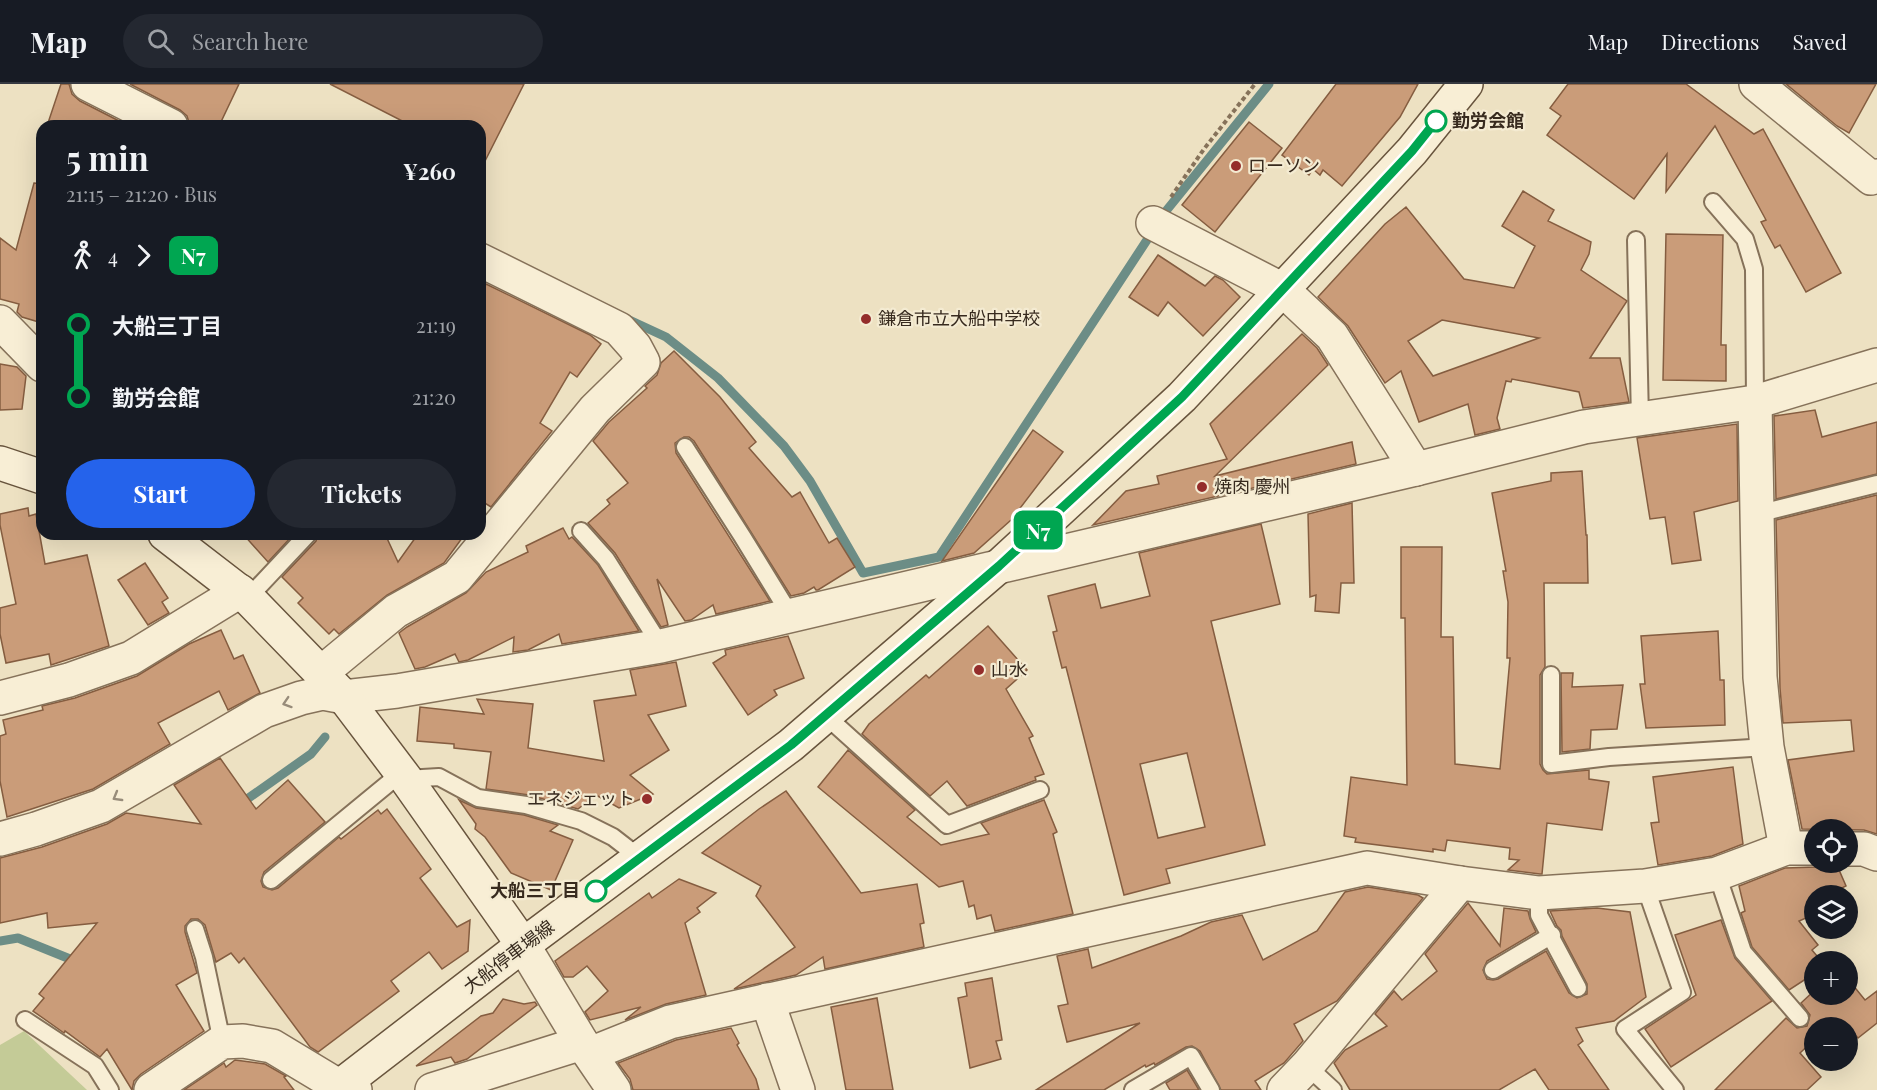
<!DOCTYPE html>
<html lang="en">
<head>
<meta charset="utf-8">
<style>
  :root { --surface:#171b24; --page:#242831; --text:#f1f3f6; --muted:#9ea1a6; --line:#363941; --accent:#2563eb }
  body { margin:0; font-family:"Playfair Display","Noto Sans JP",serif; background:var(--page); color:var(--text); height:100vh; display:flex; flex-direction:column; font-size:22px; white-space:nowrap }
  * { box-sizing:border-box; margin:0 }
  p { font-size:20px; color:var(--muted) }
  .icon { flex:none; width:33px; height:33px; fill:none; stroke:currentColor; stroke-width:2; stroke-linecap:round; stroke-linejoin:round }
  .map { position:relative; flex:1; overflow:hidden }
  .drawer { position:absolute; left:36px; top:36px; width:450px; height:420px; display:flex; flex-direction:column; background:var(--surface); border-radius:18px; box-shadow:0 6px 24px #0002 }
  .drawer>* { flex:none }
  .badge { padding:0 12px; border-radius:9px; font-size:21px; line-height:39px }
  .buttons { position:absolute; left:1804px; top:735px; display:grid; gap:12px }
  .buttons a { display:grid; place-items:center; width:54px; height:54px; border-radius:50%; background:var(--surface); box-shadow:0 6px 24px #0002; font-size:30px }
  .map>.badge { position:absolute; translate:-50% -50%; box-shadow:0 0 0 3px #fff }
  .legs { display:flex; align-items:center; gap:9px; height:66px; padding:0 30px; font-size:20px }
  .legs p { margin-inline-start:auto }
  .headline { display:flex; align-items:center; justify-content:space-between; height:102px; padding:0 30px }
  h1 { font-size:33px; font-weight:700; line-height:45px }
  .primary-button { display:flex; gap:12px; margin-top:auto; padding:12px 30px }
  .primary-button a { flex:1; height:69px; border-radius:36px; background:var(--accent); color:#fff; font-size:24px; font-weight:700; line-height:69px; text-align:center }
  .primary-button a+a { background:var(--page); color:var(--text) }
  ul { padding:0 30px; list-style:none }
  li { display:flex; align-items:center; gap:21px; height:72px; font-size:22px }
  li i { display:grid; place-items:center; width:9px; height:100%; margin:0 8px; background:currentColor }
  li i::after { content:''; width:15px; height:15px; margin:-8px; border:4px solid; border-radius:50%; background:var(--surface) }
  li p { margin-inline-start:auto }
  li:first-child i { background:linear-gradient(#0000 50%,currentColor 0) }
  li:last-child i { background:linear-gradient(currentColor 50%,#0000 0) }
  header { display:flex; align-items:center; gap:36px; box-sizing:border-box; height:84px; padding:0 30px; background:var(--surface); border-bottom:2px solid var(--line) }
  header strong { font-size:28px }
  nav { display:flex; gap:33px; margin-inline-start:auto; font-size:21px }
  .search { width:420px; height:54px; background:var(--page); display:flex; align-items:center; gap:15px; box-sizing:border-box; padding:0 21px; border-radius:33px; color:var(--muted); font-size:22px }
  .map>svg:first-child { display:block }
</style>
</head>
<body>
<header>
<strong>Map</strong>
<div class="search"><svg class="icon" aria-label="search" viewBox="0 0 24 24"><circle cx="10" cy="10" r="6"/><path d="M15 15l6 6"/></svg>Search here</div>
<nav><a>Map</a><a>Directions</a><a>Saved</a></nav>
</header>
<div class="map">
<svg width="1877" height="1006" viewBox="0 0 1877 1006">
  <rect width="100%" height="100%" fill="#ede1c2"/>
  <path fill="#c4cb97" d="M 24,947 L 87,1006 L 0,1006 L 0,961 Z"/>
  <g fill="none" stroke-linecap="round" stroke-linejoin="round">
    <g stroke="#6c8d86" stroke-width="9">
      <path d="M 625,234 L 666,253 L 718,294 L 784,362 L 810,397 L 863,489 L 939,473 L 1166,127 L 1269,0"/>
      <path d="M 240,720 L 311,670 L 325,653"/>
      <path d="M 0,857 L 18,854 L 80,879"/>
    </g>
  </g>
  <g fill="#ca9c79" stroke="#855d40" stroke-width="1.5" fill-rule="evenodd">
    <path d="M 61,0 L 69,0 L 72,10 L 80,17 L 129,42 L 47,42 Z"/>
    <path d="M 130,0 L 239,0 L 219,42 L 190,42 L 187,32 L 180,26 Z"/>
    <path d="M 330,0 L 524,0 L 480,87 L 480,42 L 412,42 Z"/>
    <path d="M 1336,0 L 1418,0 L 1400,33 L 1342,102 L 1323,86 L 1320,91 L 1313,85 L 1309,91 L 1282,71 Z"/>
    <path d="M 1568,0 L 1686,0 L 1754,50 L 1763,45 L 1841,189 L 1806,208 L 1780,161 L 1775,164 L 1761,138 L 1766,136 L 1715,42 L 1666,108 L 1667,70 L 1634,115 L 1547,51 L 1561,32 L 1550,24 Z"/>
    <path d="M 1786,0 L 1876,0 L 1849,49 L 1837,42 Z"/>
    <path d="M 1249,38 L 1282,64 L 1215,148 L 1182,121 Z"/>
    <path d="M 34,99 L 42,100 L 42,239 L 22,233 L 17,228 L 19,220 L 0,215 L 0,154 L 16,166 Z"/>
    <path d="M 1523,107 L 1554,126 L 1548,137 L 1591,158 L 1589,170 L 1581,186 L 1627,217 L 1590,274 L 1620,274 L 1629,318 L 1583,324 L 1579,308 L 1512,295 L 1511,298 L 1506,297 L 1497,334 L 1500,345 L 1475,351 L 1468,320 L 1419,338 L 1401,287 L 1385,299 L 1348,242 L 1318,213 L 1385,140 L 1406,123 L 1464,195 L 1514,204 L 1535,162 L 1502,142 ZM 1442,236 L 1539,254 L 1433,292 L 1408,257 Z"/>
    <path d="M 1666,150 L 1723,151 L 1721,261 L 1726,261 L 1726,297 L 1663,296 Z"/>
    <path d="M 1158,171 L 1205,202 L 1215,192 L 1223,196 L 1240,213 L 1203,252 L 1168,218 L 1158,232 L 1129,213 Z"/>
    <path d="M 486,200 L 590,251 L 601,260 L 577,293 L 570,288 L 540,339 L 552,347 L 491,423 L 480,416 L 480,209 Z"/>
    <path d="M 1302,250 L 1317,264 L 1328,281 L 1215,392 L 1352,358 L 1356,380 L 1093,441 L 1126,407 L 1159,400 L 1157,392 L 1227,375 L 1210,340 Z"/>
    <path d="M 674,267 L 720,313 L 756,358 L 749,364 L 792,413 L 800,408 L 829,459 L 837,454 L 855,483 L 818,506 L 816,506 L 814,503 L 804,509 L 791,512 L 694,357 L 689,353 L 684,353 L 675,359 L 676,369 L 770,517 L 716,530 L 713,521 L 691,536 L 685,537 L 657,495 L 668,541 L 661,543 L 615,469 L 588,439 L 610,420 L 607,416 L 628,399 L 593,357 L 609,338 L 647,304 L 645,302 L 657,291 L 661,279 Z"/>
    <path d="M 0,280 L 17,283 L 26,292 L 22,325 L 0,326 Z"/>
    <path d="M 1815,326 L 1822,353 L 1877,338 L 1877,390 L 1776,415 L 1774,332 Z"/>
    <path d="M 1737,340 L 1738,417 L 1694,428 L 1701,476 L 1672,480 L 1665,433 L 1650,435 L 1637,354 Z"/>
    <path d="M 1033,346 L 1063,368 L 1011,436 L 974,469 L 942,477 Z"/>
    <path d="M 1582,387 L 1586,451 L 1587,451 L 1588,499 L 1544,499 L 1545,583 L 1540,591 L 1540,680 L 1543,686 L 1547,690 L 1589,686 L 1589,695 L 1609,698 L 1602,746 L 1547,739 L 1542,790 L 1540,790 L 1508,786 L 1519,776 L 1509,775 L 1510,764 L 1447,756 L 1445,767 L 1433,765 L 1433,768 L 1355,758 L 1356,754 L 1344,752 L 1351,693 L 1407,701 L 1405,534 L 1401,534 L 1401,463 L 1442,463 L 1441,553 L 1453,553 L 1455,680 L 1500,685 L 1510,574 L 1507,574 L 1508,518 L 1503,487 L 1506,487 L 1492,409 L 1551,397 L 1551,389 Z"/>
    <path d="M 1877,411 L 1877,750 L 1864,746 L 1802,745 L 1788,676 L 1854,667 L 1851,636 L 1783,639 L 1780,604 L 1776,436 Z"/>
    <path d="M 1352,419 L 1354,499 L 1341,499 L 1339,529 L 1315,527 L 1316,511 L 1310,513 L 1308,430 Z"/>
    <path d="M 28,424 L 29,432 L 36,430 L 45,480 L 87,471 L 109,562 L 51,581 L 49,570 L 6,579 L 0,550 L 0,524 L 16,520 L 0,441 L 0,430 Z"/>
    <path d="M 1261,440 L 1280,520 L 1211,537 L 1265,761 L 1166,785 L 1170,799 L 1124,811 L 1066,583 L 1062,584 L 1053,548 L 1057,547 L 1048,512 L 1095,500 L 1101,524 L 1150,512 L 1139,469 ZM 1187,669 L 1205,743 L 1158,754 L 1140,680 Z"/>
    <path d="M 563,444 L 569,455 L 572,453 L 598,481 L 639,547 L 562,560 L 559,550 L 528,566 L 513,568 L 514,553 L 468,576 L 459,578 L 455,570 L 425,583 L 415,585 L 399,549 L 407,543 L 466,509 L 486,488 L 528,468 L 526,462 Z"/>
    <path d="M 243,450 L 294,450 L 268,478 Z"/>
    <path d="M 318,450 L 385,450 L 398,478 L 418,450 L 465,450 L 444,479 L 387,511 L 339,550 L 334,545 L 329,550 L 298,519 L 303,514 L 282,493 L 316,457 Z"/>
    <path d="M 145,479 L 168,514 L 162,518 L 169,529 L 148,541 L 118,496 Z"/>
    <path d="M 988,542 L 1027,586 L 1006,605 L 1033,652 L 1029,654 L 1044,690 L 1035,693 L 1036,696 L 967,722 L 947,697 L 930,712 L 862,650 L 869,640 L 926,591 L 929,594 Z"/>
    <path d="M 221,546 L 234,575 L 243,571 L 260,609 L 228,626 L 219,607 L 158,639 L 170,660 L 93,705 L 7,733 L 0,697 L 0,652 L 6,650 L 3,636 L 43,626 L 42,622 L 75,614 L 137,592 L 189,560 Z"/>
    <path d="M 1718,547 L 1720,596 L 1724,596 L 1725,641 L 1646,644 L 1640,600 L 1645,600 L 1641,552 Z"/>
    <path d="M 788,552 L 804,594 L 774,606 L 777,611 L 748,631 L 713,579 L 726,571 L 725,566 Z"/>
    <path d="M 676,578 L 686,622 L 648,631 L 669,666 L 630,691 L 653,710 L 619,724 L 596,711 L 578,725 L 529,711 L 486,705 L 491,668 L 454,664 L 454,660 L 417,657 L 420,623 L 484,630 L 477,615 L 533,620 L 528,664 L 604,677 L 594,617 L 636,611 L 630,586 Z"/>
    <path d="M 1561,589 L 1573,589 L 1572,603 L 1623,601 L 1617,645 L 1591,646 L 1590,665 L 1562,668 Z"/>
    <path d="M 848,666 L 915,726 L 907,733 L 941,761 L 989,750 L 981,739 L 1044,716 L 1057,748 L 1053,750 L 1073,830 L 995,847 L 991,831 L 977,835 L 974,821 L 969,823 L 963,797 L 939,803 L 818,703 Z"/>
    <path d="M 220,674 L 256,725 L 288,696 L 325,738 L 264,788 L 261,797 L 263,803 L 272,806 L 278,804 L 339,753 L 341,755 L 378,726 L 381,730 L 387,725 L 431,785 L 420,794 L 457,843 L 470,836 L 468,867 L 442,885 L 429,868 L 391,897 L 399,907 L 318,968 L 310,963 L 244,874 L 239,879 L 231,869 L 216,878 L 205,841 L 198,835 L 191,835 L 185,842 L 185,848 L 197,889 L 176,901 L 204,947 L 141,990 L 134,997 L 132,1006 L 107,965 L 100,973 L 65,947 L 64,949 L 33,927 L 44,914 L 39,910 L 97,839 L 48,844 L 47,829 L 0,839 L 0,774 L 42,763 L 107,740 L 126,729 L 201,740 L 174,701 Z"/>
    <path d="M 1733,683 L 1743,760 L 1712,772 L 1658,781 L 1651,739 L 1659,738 L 1653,693 Z"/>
    <path d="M 786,707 L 861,809 L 917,800 L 924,839 L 920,840 L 924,863 L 825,885 L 823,873 L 796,891 L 734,905 L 795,863 L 756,812 L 761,802 L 702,769 L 759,725 Z"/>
    <path d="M 459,716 L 476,724 L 524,731 L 558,741 L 550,747 L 573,756 L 551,806 L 511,789 L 485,753 L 475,745 L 476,740 Z"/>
    <path d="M 1826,778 L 1836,779 L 1846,802 L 1826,812 L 1815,812 L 1815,830 L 1799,837 L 1818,861 L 1812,866 L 1822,878 L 1815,878 L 1815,889 L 1789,906 L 1752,863 L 1741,829 L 1745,827 L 1739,802 L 1785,784 L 1816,783 Z"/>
    <path d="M 679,795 L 716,809 L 697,824 L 700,828 L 685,839 L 706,911 L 666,920 L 625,936 L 641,923 L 590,936 L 585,928 L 608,907 L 587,882 L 573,893 L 564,893 L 555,877 L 649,809 L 652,814 Z"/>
    <path d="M 1368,803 L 1418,811 L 1423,814 L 1337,917 L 1294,940 L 1303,957 L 1284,979 L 1255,997 L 1261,1006 L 1221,1006 L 1200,967 L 1192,962 L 1186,963 L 1155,981 L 1154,979 L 1146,983 L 1145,981 L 1104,1006 L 1036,1006 L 1140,939 L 1067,958 L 1058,922 L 1068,920 L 1057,872 L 1088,865 L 1092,884 L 1181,852 L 1211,838 L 1242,831 L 1263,876 L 1317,847 L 1345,808 Z"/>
    <path d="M 1468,819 L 1500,862 L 1504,824 L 1528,827 L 1530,835 L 1536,848 L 1487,877 L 1483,886 L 1487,895 L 1493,896 L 1498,895 L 1546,867 L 1569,909 L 1577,914 L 1587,910 L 1587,900 L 1562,852 L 1561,846 L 1557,842 L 1550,827 L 1597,824 L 1630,828 L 1646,913 L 1614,937 L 1576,944 L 1583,957 L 1578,961 L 1609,1006 L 1549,1006 L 1535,985 L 1499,1006 L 1350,1006 L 1334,979 L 1345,966 L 1387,942 L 1375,930 L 1394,907 L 1402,916 L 1437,887 L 1425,870 Z"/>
    <path d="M 1721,836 L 1735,874 L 1772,917 L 1671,983 L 1645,945 L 1696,911 L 1675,851 Z"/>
    <path d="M 992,894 L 1002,956 L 996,957 L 1001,975 L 970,984 L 958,914 L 967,912 L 965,899 Z"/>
    <path d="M 1852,900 L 1865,916 L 1877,907 L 1877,939 L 1858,954 L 1849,944 L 1815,944 L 1815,955 L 1800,969 L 1821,993 L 1807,1006 L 1715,1006 L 1786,934 L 1797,944 L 1807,942 L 1810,931 L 1801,919 L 1815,906 L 1815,910 L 1848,910 L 1848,903 Z"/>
    <path d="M 877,914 L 893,1006 L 846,1006 L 831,923 Z"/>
    <path d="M 503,915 L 524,920 L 535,918 L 537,921 L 467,975 L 455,979 L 451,973 L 416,982 L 481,932 L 493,929 Z"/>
    <path d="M 731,944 L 739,959 L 737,961 L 756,995 L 759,1006 L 633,1006 L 630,995 L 618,979 L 676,956 Z"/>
    <path d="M 235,976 L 265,980 L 286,992 L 284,993 L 294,1006 L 184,1006 L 224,979 L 226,983 Z"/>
    <path d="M 1187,986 L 1199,1006 L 1170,1006 L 1166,999 Z"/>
  </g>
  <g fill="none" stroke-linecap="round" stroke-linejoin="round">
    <defs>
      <g id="lane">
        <path d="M 1713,118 L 1745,155 L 1754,185 L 1755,318"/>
        <path d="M 1636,156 L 1640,335"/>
        <path d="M 685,363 L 742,452 L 791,532"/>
        <path d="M 1757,430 L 1877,400"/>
        <path d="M 581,447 L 606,475 L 661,562"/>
        <path d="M 248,514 L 308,450"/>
        <path d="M 1551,591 L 1551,680 L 1609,673 L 1767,663"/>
        <path d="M 826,632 L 947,741 L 1040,706"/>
        <path d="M 406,695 L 439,693 L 478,714 L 526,721 L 581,737 L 613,753 L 640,774"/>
        <path d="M 1717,790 L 1743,868 L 1800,934"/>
        <path d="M 271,796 L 401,689"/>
        <path d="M 1645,802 L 1682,908 L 1625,945 L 1675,1006"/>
        <path d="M 1539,809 L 1539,831 L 1578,904"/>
        <path d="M 195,845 L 204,873 L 222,958"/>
        <path d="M 1493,886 L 1552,851"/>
        <path d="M 25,936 L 95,982 L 110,1006"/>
        <path d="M 1307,982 L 1333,1006"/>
        <path d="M 1133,1006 L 1191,972 L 1211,1006"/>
      </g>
      <g id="street">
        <path d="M 88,0 L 171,42"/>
        <path d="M 1756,0 L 1871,94 L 1877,92"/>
        <path d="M 1153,139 L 1283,206 L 1332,252 L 1416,385"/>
        <path d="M 0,238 L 42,281"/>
        <path d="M 1755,318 L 1760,593 L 1767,663 L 1786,764"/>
        <path d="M 321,589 L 396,527 L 457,493 L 595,325 L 643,278 L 635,263 L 619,245 L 480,176"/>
        <path d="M 0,614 L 69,596 L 131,574 L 240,507"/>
        <path d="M 0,755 L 36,745 L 101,722 L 264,627 L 301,614 L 323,609 L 344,613 L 397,607 L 661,562 L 1416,385 L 1584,343 L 1755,318 L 1877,281"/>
        <path d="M 1848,765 L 1864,765 L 1877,770"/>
        <path d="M 523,861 L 582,959 L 614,1006"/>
        <path d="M 767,916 L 798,1006"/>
        <path d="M 590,970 L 670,938 L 1367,784 L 1460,799"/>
        <path d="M 151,1006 L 222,958 L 243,957 L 272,962 L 340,1003 L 355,1006"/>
        <path d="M 432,1006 L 582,959"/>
        <path d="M 1284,1006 L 1307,982 L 1460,799 L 1539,809 L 1645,802 L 1717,790 L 1786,764 L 1815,764"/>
      </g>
      <g id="secondary">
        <path d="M 0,379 L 42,393"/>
        <path d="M 165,450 L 248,514 L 344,613 L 406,695 L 523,861"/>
        <path d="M 335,1006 L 523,861 L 791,661 L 999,482 L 1182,313 L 1412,67 L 1466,0"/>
      </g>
    </defs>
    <use href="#lane" stroke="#86725a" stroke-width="20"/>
    <use href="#street" stroke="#86725a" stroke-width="36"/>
    <use href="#secondary" stroke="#68543d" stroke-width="36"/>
    <path stroke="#86725a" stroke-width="4" stroke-dasharray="4.5 3" stroke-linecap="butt" d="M 1171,113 L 1204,65 L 1255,0"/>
    <use href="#lane" stroke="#f8eed5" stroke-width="16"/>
    <use href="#street" stroke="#f8eed5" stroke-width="33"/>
    <use href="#secondary" stroke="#f8eed5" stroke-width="33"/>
  </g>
  <defs><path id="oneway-chevron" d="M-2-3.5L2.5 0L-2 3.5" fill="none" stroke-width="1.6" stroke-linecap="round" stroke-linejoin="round" transform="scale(1.5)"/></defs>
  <g stroke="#988c7a">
    <use href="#oneway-chevron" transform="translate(287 619) rotate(162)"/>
    <use href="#oneway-chevron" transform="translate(117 713) rotate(150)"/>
  </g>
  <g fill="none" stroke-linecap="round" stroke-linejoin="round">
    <defs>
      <path id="line-1" d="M 596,807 L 791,661 L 999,482 L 1182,313 L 1412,67 L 1436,37"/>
    </defs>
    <use href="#line-1" stroke="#fff" stroke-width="14"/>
    <use href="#line-1" stroke="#00a651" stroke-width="9"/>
  </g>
  <g fill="#fff" stroke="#00a651" stroke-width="3">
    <circle cx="1436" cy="37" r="10"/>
    <circle cx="596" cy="807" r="10"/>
  </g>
  <g fill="#942d2b" stroke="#f4ebd2" stroke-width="2">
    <circle cx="1236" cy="82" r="6"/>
    <circle cx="866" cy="235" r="6"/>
    <circle cx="1202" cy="403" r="6"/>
    <circle cx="979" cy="586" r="6"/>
    <circle cx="647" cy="715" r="6"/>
  </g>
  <g text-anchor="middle" stroke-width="4.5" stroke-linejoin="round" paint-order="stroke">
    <g font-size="18" font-weight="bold" fill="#372a1e" stroke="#f4ebd2" text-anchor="start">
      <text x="1452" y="43">勤労会館</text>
      <text x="580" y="813" text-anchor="end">大船三丁目</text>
    </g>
    <g font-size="18" fill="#372a1e" stroke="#f4ebd2" text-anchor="start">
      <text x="1248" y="88">ローソン</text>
      <text x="878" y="241">鎌倉市立大船中学校</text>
      <text x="1214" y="409">焼肉 慶州</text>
      <text x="991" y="592">山水</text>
      <text x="635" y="721" text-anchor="end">エネジェット</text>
    </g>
    <g font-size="18" fill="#372a1e" stroke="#f4ebd2">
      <text transform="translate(509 873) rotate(-37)" y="6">大船停車場線</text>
    </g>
  </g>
</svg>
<div class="buttons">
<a><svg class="icon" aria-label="locate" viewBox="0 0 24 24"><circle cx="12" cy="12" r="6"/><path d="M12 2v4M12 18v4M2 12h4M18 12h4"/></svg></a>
<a><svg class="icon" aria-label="layers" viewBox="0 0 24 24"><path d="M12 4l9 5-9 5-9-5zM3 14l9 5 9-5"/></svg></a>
<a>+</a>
<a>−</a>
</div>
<b class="badge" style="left:1038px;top:446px;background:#00a651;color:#fff">N7</b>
<section class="drawer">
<div class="headline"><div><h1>5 min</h1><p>21:15 – 21:20 · Bus</p></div><b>¥260</b></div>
<div class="legs"><svg class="icon" aria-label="walk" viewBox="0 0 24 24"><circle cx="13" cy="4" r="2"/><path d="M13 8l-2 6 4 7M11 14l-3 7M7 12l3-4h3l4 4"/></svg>4<svg class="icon" aria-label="forward" viewBox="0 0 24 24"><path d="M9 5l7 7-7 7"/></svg><b class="badge" style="background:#00a651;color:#fff">N7</b></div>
<ul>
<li><i style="color:#00a651"></i><b>大船三丁目</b><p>21:19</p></li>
<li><i style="color:#00a651"></i><b>勤労会館</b><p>21:20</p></li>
</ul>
<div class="primary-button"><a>Start</a><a>Tickets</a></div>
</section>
</div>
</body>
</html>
